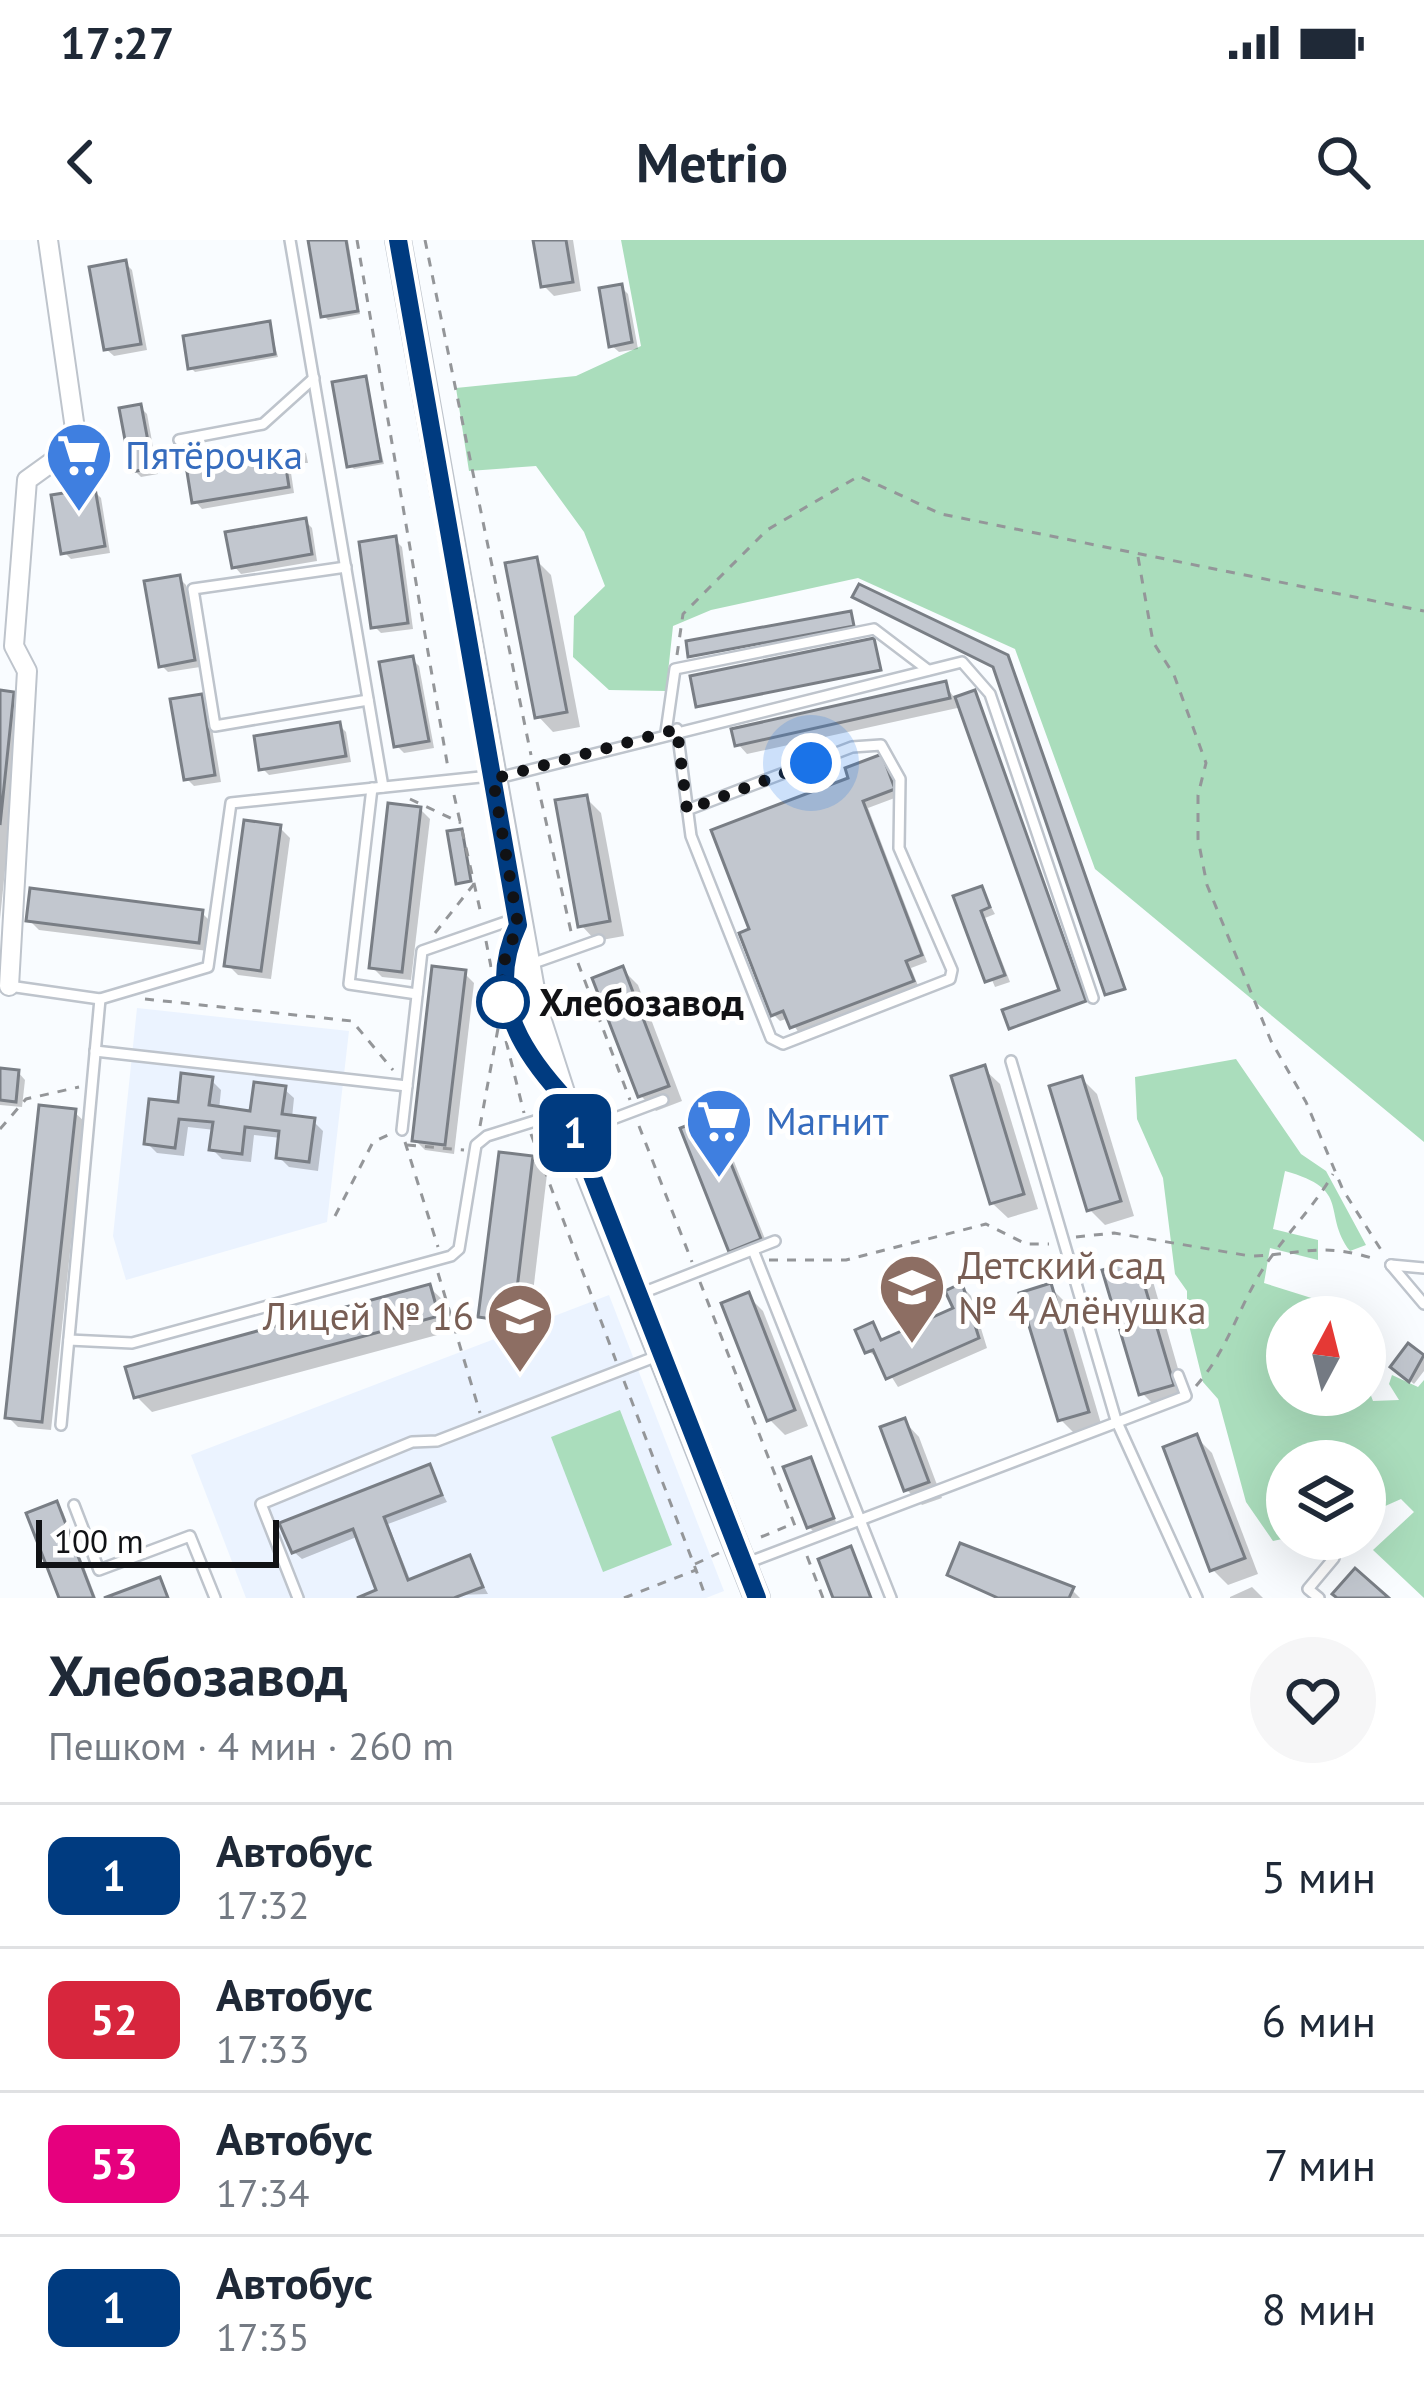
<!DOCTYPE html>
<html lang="ru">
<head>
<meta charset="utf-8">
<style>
  :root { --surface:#fff; --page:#f6f6f7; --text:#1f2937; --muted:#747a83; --line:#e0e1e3 }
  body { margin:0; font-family:"PT Sans",sans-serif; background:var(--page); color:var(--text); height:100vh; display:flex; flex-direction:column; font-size:45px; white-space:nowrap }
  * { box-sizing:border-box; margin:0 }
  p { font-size:39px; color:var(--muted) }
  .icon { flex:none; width:66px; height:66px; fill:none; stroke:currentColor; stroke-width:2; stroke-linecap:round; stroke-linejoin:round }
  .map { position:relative; height:1358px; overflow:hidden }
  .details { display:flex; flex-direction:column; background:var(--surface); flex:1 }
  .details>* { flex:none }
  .badge { padding:0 24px; border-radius:18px; font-size:42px; line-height:78px }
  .needle { width:78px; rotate:7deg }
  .tools { position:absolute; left:1266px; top:1056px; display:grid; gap:24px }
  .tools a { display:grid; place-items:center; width:120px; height:120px; border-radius:50%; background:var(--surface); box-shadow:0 12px 48px #0002; font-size:60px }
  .scale { position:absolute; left:36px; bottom:30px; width:243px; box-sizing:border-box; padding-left:12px; border:6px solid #111215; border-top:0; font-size:33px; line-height:42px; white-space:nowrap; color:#111215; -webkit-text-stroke:9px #fff; paint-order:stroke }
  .you { position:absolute; width:60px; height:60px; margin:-30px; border:9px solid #fff; border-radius:50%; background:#1a73e8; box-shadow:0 0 0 18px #1a73e833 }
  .map>.badge { position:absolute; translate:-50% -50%; box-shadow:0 0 0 6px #fff }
  .round { display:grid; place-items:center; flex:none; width:126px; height:126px; border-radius:63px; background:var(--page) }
  .headline { display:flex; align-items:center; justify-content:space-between; height:204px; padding:0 48px }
  h1 { font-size:57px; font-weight:700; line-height:90px }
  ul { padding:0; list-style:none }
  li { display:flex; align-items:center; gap:36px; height:144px; padding:0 48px; border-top:3px solid var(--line) }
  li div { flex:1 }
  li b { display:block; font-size:45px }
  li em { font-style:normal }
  li .badge { min-width:132px; font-weight:700; text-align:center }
  .status { display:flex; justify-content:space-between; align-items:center; height:84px; padding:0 60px; background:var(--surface); direction:ltr }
  .status svg { height:33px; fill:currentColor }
  header { display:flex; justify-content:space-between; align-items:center; height:156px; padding:0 48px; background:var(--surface); font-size:54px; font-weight:700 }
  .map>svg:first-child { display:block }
</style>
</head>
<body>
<div class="status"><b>17:27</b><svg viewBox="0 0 49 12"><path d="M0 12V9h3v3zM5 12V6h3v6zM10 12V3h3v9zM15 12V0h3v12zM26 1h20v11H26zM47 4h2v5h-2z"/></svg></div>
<header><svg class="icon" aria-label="back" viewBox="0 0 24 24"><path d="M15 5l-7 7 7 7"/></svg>Metrio<svg class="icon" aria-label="search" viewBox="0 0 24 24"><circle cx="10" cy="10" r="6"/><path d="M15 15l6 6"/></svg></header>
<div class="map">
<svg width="1424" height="1358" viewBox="0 0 1424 1358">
  <rect width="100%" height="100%" fill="#f9fcff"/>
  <g fill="#ebf3ff">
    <path d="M 137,768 L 349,791 L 327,982 L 126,1040 L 113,996 Z"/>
    <path d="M 609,1055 L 724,1351 L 706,1358 L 246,1358 L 191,1215 Z"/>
  </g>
  <g fill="#aaddbc">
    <path d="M 621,0 L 1424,0 L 1424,902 L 1095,629 L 1015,409 L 858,338 L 711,370 L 673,386 L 666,451 L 609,450 L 573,417 L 574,376 L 605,346 L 584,292 L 536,226 L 469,231 L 456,148 L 576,136 L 641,106 Z"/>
    <path d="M 1236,819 L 1301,914 L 1326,931 L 1366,1005 L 1350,1011 C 1321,972 1353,950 1285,931 L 1273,989 L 1318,1000 L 1318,1020 L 1270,1008 L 1264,1043 L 1337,1066 L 1341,1077 L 1287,1077 L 1287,1155 L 1365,1155 L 1365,1140 L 1373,1161 L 1399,1160 L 1389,1144 L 1392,1135 L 1418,1147 L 1424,1140 L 1424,1358 L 1373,1310 L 1414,1272 L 1401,1259 L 1365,1275 L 1365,1221 L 1287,1221 L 1287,1298 L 1273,1301 L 1246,1262 L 1218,1159 L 1203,1142 L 1187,1077 L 1187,1051 L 1175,1034 L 1163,938 L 1137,879 L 1135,837 Z"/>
    <path d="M 620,1170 L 672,1305 L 603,1332 L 551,1197 Z"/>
  </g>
  <g fill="#0003">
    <path d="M 311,0 L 348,0 L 360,74 L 328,80 L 323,75 Z"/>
    <path d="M 536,0 L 573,0 L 581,51 L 554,56 L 544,46 Z"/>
    <path d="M 125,23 L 132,30 L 147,110 L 114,116 L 106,109 Z"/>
    <path d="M 621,47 L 628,54 L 638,109 L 619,112 L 611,105 Z"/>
    <path d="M 269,84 L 278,117 L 195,132 L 191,128 Z"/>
    <path d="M 365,139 L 384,224 L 354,229 L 350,225 Z"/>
    <path d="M 140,167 L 147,174 L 158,234 L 141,237 L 134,230 Z"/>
    <path d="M 298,212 L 306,213 L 308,223 L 300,223 Z"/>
    <path d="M 283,219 L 290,226 L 294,253 L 202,269 L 195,261 Z"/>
    <path d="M 94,251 L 101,258 L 110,313 L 71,319 L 64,312 Z"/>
    <path d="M 305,281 L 312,288 L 317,321 L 241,334 L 234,326 Z"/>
    <path d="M 395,300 L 402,307 L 413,389 L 381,393 L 374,386 Z"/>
    <path d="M 536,320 L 551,335 L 580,487 L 553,492 L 538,476 Z"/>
    <path d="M 179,338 L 186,345 L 200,427 L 168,432 L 161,425 Z"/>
    <path d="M 851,376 L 854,387 L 691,415 Z"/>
    <path d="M 874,403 L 880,431 L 699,466 Z"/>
    <path d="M 412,419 L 419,426 L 434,508 L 404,513 L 397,506 Z"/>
    <path d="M 945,445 L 956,460 L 976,455 L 1085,762 L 1013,788 L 1063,751 L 962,467 L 747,514 L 738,504 Z"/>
    <path d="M 0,453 L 13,455 L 22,465 L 0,679 Z"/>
    <path d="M 201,457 L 208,464 L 221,542 L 194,546 L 187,539 Z"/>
    <path d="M 339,485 L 346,492 L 351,522 L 269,535 L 262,528 Z"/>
    <path d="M 881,518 L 900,556 L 868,568 L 927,722 L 911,728 L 919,748 L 799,793 L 789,778 L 780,781 L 773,774 L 752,691 L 852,540 Z"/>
    <path d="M 586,558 L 601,573 L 624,696 L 596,701 L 581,685 Z"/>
    <path d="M 420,569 L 430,579 L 411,740 L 382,737 L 372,727 Z"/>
    <path d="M 280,588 L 290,598 L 271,739 L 238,735 L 228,725 Z"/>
    <path d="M 981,649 L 995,674 L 985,678 L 1010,742 L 995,747 L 957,658 Z"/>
    <path d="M 202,673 L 212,683 L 208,711 L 39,690 L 29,680 Z"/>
    <path d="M 622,729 L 638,745 L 682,861 L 656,871 L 641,856 Z"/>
    <path d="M 464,733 L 474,743 L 454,914 L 425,910 L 415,900 Z"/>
    <path d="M 984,829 L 1000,844 L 1038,969 L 1008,978 L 992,963 Z"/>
    <path d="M 0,831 L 18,832 L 25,840 L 22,867 L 0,865 Z"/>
    <path d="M 1082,839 L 1097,854 L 1134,976 L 1105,985 L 1090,970 Z"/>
    <path d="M 211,840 L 221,850 L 219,870 L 253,874 L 284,849 L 294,858 L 292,878 L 313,881 L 323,891 L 318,931 L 289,927 L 279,917 L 281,898 L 254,895 L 251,922 L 222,919 L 212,909 L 215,890 L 188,887 L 184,916 L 157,913 L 147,903 Z"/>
    <path d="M 74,872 L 84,881 L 51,1190 L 18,1187 L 8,1177 Z"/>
    <path d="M 711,880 L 721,889 L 769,1009 L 741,1020 L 732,1010 Z"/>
    <path d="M 532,919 L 547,934 L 528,1095 L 497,1092 L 482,1076 Z"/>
    <path d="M 1136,1023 L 1152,1038 L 1187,1160 L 1157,1168 L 1142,1153 Z"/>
    <path d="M 962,1046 L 971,1056 L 987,1108 L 898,1147 L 881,1120 L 868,1111 L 872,1086 L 885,1102 L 957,1070 Z"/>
    <path d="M 429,1047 L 445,1062 L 452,1091 L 152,1172 L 137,1157 Z"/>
    <path d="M 1050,1047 L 1065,1062 L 1102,1187 L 1076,1195 L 1060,1179 Z"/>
    <path d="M 748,1056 L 763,1071 L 808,1186 L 785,1195 L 770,1180 Z"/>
    <path d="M 1409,1107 L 1424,1119 L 1424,1131 L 1414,1144 L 1394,1127 Z"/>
    <path d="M 904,1181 L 919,1197 L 942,1258 L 922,1265 L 907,1250 Z"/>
    <path d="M 1197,1198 L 1212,1213 L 1258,1334 L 1228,1345 L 1213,1330 Z"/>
    <path d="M 810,1220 L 836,1282 L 813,1291 L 809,1287 Z"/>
    <path d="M 429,1228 L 447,1262 L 388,1284 L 411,1342 L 469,1319 L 488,1354 L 365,1358 L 380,1352 L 359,1296 L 302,1319 L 294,1312 Z"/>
    <path d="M 56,1265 L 63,1272 L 96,1358 L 62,1358 Z"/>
    <path d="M 951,1334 L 1072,1350 L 1080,1358 L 997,1358 Z"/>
    <path d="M 1252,1347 L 1263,1358 L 1230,1358 L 1230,1357 Z"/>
  </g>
  <g fill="#c2c7cf" stroke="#797e85" stroke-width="3">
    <path d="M 308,0 L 346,0 L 358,71 L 321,77 Z"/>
    <path d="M 533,0 L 566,0 L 573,42 L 541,47 Z"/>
    <path d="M 126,20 L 141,104 L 104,110 L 89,27 Z"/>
    <path d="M 622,44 L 632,102 L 609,107 L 599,48 Z"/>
    <path d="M 270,81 L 275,114 L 188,129 L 183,96 Z"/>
    <path d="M 366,136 L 381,221 L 347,227 L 332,142 Z"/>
    <path d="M 141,164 L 153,228 L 131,232 L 119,168 Z"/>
    <path d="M 284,215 L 289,247 L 192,263 L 187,232 Z"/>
    <path d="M 95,248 L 105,306 L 61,314 L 51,255 Z"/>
    <path d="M 306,278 L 312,314 L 232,328 L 225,292 Z"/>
    <path d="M 396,296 L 408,383 L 371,388 L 359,302 Z"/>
    <path d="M 537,317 L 567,472 L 535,478 L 505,323 Z"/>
    <path d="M 180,335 L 195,420 L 159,427 L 144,341 Z"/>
    <path d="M 859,344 L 1008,415 L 1125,749 L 1105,755 L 993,427 L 852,357 Z"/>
    <path d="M 851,371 L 854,386 L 688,417 L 686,401 Z"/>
    <path d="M 874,398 L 881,430 L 696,467 L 690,436 Z"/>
    <path d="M 413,416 L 429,501 L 394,507 L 379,422 Z"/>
    <path d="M 946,441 L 950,458 L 735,506 L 731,489 Z"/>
    <path d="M 0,450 L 14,452 L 0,585 Z"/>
    <path d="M 975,450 L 1086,761 L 1009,789 L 1002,770 L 1059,750 L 955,457 Z"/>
    <path d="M 202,454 L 215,535 L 184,540 L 170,459 Z"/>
    <path d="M 340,482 L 346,516 L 259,530 L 254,496 Z"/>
    <path d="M 882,514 L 895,549 L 863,561 L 922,715 L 906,721 L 914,741 L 790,788 L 783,771 L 771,776 L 739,693 L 749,689 L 711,590 L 848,538 L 845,528 Z"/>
    <path d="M 587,555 L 610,681 L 578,687 L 555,560 Z"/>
    <path d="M 388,563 L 421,567 L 402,732 L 369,728 Z"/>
    <path d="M 244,580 L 281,585 L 261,731 L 224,726 Z"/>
    <path d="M 462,589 L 471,641 L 456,644 L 447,591 Z"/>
    <path d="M 982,646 L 990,667 L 981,671 L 1005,735 L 985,742 L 953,656 Z"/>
    <path d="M 30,648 L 203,670 L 199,703 L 26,681 Z"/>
    <path d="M 432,726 L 466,730 L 445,905 L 412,901 Z"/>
    <path d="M 623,726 L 669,846 L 638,857 L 592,738 Z"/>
    <path d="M 985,825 L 1024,954 L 990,964 L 951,836 Z"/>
    <path d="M 0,828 L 19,830 L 16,862 L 0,860 Z"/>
    <path d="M 181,833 L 213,837 L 209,865 L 250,871 L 254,842 L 286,846 L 282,874 L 315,878 L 309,922 L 276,918 L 279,891 L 245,887 L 242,914 L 209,910 L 213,882 L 179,879 L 175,908 L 144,904 L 149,859 L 178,862 Z"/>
    <path d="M 1082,836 L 1121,961 L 1087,971 L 1049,846 Z"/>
    <path d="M 39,865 L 76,869 L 42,1182 L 5,1178 Z"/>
    <path d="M 712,876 L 761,999 L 729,1012 L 680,888 Z"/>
    <path d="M 499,912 L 533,916 L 513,1082 L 478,1077 Z"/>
    <path d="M 1137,1020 L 1174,1145 L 1139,1155 L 1102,1030 Z"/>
    <path d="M 962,1043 L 979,1098 L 886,1139 L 873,1110 L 865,1113 L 855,1090 L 873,1082 L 881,1100 L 953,1068 L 945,1051 Z"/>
    <path d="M 1051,1043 L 1089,1172 L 1058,1181 L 1019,1053 Z"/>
    <path d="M 430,1044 L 439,1076 L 134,1158 L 125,1127 Z"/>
    <path d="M 749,1052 L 795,1170 L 767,1181 L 721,1063 Z"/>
    <path d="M 1408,1103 L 1424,1115 L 1409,1142 L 1390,1127 Z"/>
    <path d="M 905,1178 L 929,1242 L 904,1251 L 880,1187 Z"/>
    <path d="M 1197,1194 L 1245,1318 L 1210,1331 L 1163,1207 Z"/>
    <path d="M 811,1217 L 834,1278 L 807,1288 L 783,1227 Z"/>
    <path d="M 430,1224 L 442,1255 L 384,1277 L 408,1340 L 470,1315 L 483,1347 L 454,1358 L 357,1358 L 376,1350 L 353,1289 L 292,1313 L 279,1283 Z"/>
    <path d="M 57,1261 L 94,1358 L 59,1358 L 26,1273 Z"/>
    <path d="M 960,1303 L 1074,1347 L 1069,1358 L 998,1358 L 947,1335 Z"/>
    <path d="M 851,1306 L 871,1358 L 833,1358 L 818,1319 Z"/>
    <path d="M 1355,1328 L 1389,1358 L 1337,1358 L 1332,1354 Z"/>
    <path d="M 160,1337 L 168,1358 L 104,1358 Z"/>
  </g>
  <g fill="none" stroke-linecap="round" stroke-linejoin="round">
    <defs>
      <g id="service">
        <path d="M 290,0 L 383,547"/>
        <path d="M 179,200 L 263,184 L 314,138"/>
        <path d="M 346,327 L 193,349 L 215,486 L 368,460"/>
        <path d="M 677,489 L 691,596 L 771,798 L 783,804 L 950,739 L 952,730 L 899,608 L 900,539 L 881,505 L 852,507 L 687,570"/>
        <path d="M 666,492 L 675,429 L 874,389 L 928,430"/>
        <path d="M 498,538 L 962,422 L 990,454 L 1093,758"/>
        <path d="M 372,548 L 349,744 L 417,754"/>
        <path d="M 516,690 C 489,746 511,799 551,843"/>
        <path d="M 531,724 L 599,700"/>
        <path d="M 9,746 L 100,759 L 208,727 L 231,563 L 490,536"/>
        <path d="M 95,811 L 407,846"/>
        <path d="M 1011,821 L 1116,1180 L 1197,1358"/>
        <path d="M 402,890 L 422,711 L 517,678"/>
        <path d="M 578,892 L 663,860"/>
        <path d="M 753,1010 L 891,1358"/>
        <path d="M 1391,1025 L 1424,1064"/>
        <path d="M 1391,1025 L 1424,1028"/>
        <path d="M 642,1053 L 775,1001"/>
        <path d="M 69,1100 L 132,1103 L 451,1016 L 459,1009 L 476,905 L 487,896 L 567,871"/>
        <path d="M 61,1185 L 100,759"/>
        <path d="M 74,1265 L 99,1330 L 190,1296 L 215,1358"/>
        <path d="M 747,1323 L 1186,1156 L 1178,1135"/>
        <path d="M 298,1358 L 261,1264 L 412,1202 L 437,1201 L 660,1115"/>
        <path d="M 1319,1358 L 1308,1349 L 1334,1318"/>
      </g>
      <path id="minor" d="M 9,746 L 27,431 L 14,406 L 27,240 L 70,209 L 75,189 L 48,0"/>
      <path id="tertiary" d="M 398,0 L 536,772 L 587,930 L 757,1358"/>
    </defs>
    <use href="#service" stroke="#bec4cc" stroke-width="14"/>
    <use href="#minor" stroke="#bec4cc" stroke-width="22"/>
    <use href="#tertiary" stroke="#bec4cc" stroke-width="28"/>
    <g stroke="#949699" stroke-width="3" stroke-dasharray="9 9" stroke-linecap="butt">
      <path d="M 357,0 L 448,528"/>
      <path d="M 425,0 L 531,515"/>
      <path d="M 1138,317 L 1153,402 L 1174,435 L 1206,523 L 1198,555 L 1198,599 L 1207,645 L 1271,801 L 1306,862 L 1343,950 L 1383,1013"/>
      <path d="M 677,415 L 683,374 L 767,290 L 859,236 L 941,274 L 1424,371"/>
      <path d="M 537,542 L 572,696"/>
      <path d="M 454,555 L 481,674"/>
      <path d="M 410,559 L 461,583"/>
      <path d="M 435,693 L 474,644"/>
      <path d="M 486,701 L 491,727"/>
      <path d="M 578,723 L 630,860"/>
      <path d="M 145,759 L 352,781 L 393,830"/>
      <path d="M 506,801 L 524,873"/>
      <path d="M 480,886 L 499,783"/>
      <path d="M 639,886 L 692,1022"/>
      <path d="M 0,889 L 26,859 L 79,847"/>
      <path d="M 531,894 L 616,1121"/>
      <path d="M 405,902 L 438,1007"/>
      <path d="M 407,905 L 464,910"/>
      <path d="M 335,976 L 373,902 L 388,895"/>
      <path d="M 1076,997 L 1114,993 L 1250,1016 C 1301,1015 1322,1001 1378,1020"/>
      <path d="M 769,1020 L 846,1020 L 986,984 L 1026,1004 L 1049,1004"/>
      <path d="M 438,1033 L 480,1173"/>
      <path d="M 700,1042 L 797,1291"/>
      <path d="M 624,1141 L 696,1330"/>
      <path d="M 1196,1146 C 1227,1111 1237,1071 1261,1032 C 1282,998 1312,970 1333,934"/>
      <path d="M 761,1297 L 792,1284"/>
      <path d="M 807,1316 L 823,1358"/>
      <path d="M 695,1324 L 719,1313"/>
      <path d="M 624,1358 L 696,1330 L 706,1358"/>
    </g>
    <use href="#service" stroke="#fff" stroke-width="9"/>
    <use href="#minor" stroke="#fff" stroke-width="18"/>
    <use href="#tertiary" stroke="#fff" stroke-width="24"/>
  </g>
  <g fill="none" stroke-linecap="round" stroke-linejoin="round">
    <defs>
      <path id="line" d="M 398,0 L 518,685 C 487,750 515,803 560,853 L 757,1358"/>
    </defs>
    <use href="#line" stroke="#fff" stroke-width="27"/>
    <use href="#line" stroke="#003b80" stroke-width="18"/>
    <path stroke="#111215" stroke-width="12" stroke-dasharray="0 21.6" d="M 503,762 L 502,727 L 518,685 L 493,539 L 677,489 L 687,570 L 811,523"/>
  </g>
  <defs>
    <symbol id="supermarket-pin" viewBox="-11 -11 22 30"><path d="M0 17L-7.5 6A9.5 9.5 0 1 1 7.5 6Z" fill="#3f7fe0" stroke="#fff"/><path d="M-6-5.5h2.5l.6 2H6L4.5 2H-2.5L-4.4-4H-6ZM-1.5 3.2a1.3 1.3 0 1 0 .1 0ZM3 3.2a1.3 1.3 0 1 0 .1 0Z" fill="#fff"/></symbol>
    <symbol id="school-pin" viewBox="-11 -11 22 30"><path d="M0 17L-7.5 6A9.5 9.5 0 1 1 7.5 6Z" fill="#8d6e63" stroke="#fff"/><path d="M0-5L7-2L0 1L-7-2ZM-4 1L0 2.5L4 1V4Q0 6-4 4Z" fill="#fff"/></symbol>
  </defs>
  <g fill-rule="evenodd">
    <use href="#supermarket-pin" x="41" y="177" width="76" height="104"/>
    <use href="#supermarket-pin" x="681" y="843" width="76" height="104"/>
    <use href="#school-pin" x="874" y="1009" width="76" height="104"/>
    <use href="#school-pin" x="482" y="1038" width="76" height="104"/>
  </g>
  <circle fill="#fff" stroke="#003b80" stroke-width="6" cx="503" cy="762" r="24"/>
  <g text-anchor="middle" stroke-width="10" stroke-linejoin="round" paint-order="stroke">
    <g font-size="39" fill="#366cbe" stroke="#fff" text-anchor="start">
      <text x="125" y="229">Пятёрочка</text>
      <text x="766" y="895">Магнит</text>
    </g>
    <g font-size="39" font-weight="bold" fill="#111215" stroke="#fff" text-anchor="start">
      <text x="539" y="776">Хлебозавод</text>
    </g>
    <g font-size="39" fill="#785e54" stroke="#fff" text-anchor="start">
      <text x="958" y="1039">Детский сад<tspan x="958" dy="45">№ 4 Алёнушка</tspan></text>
      <text x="474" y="1090" text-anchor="end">Лицей № 16</text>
    </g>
  </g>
</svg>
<div class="tools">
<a><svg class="needle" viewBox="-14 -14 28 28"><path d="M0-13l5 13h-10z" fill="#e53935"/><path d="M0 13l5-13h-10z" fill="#747a83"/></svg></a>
<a><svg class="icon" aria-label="layers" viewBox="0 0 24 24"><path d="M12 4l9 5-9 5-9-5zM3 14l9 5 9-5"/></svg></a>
</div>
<div class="scale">100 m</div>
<div class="you" style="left:811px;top:523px"></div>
<b class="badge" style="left:575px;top:893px;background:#003b80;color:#fff">1</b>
</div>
<section class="details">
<div class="headline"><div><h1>Хлебозавод</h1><p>Пешком · 4 мин · 260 m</p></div><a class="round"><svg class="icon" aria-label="heart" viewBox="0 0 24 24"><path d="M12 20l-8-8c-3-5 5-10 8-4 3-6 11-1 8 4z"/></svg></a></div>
<ul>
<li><span class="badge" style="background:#003b80;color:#fff">1</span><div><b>Автобус</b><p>17:32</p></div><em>5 мин</em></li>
<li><span class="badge" style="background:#d7263d;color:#fff">52</span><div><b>Автобус</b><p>17:33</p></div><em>6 мин</em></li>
<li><span class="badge" style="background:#e6007e;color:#fff">53</span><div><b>Автобус</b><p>17:34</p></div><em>7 мин</em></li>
<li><span class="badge" style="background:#003b80;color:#fff">1</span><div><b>Автобус</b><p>17:35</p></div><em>8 мин</em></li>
</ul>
</section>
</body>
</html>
